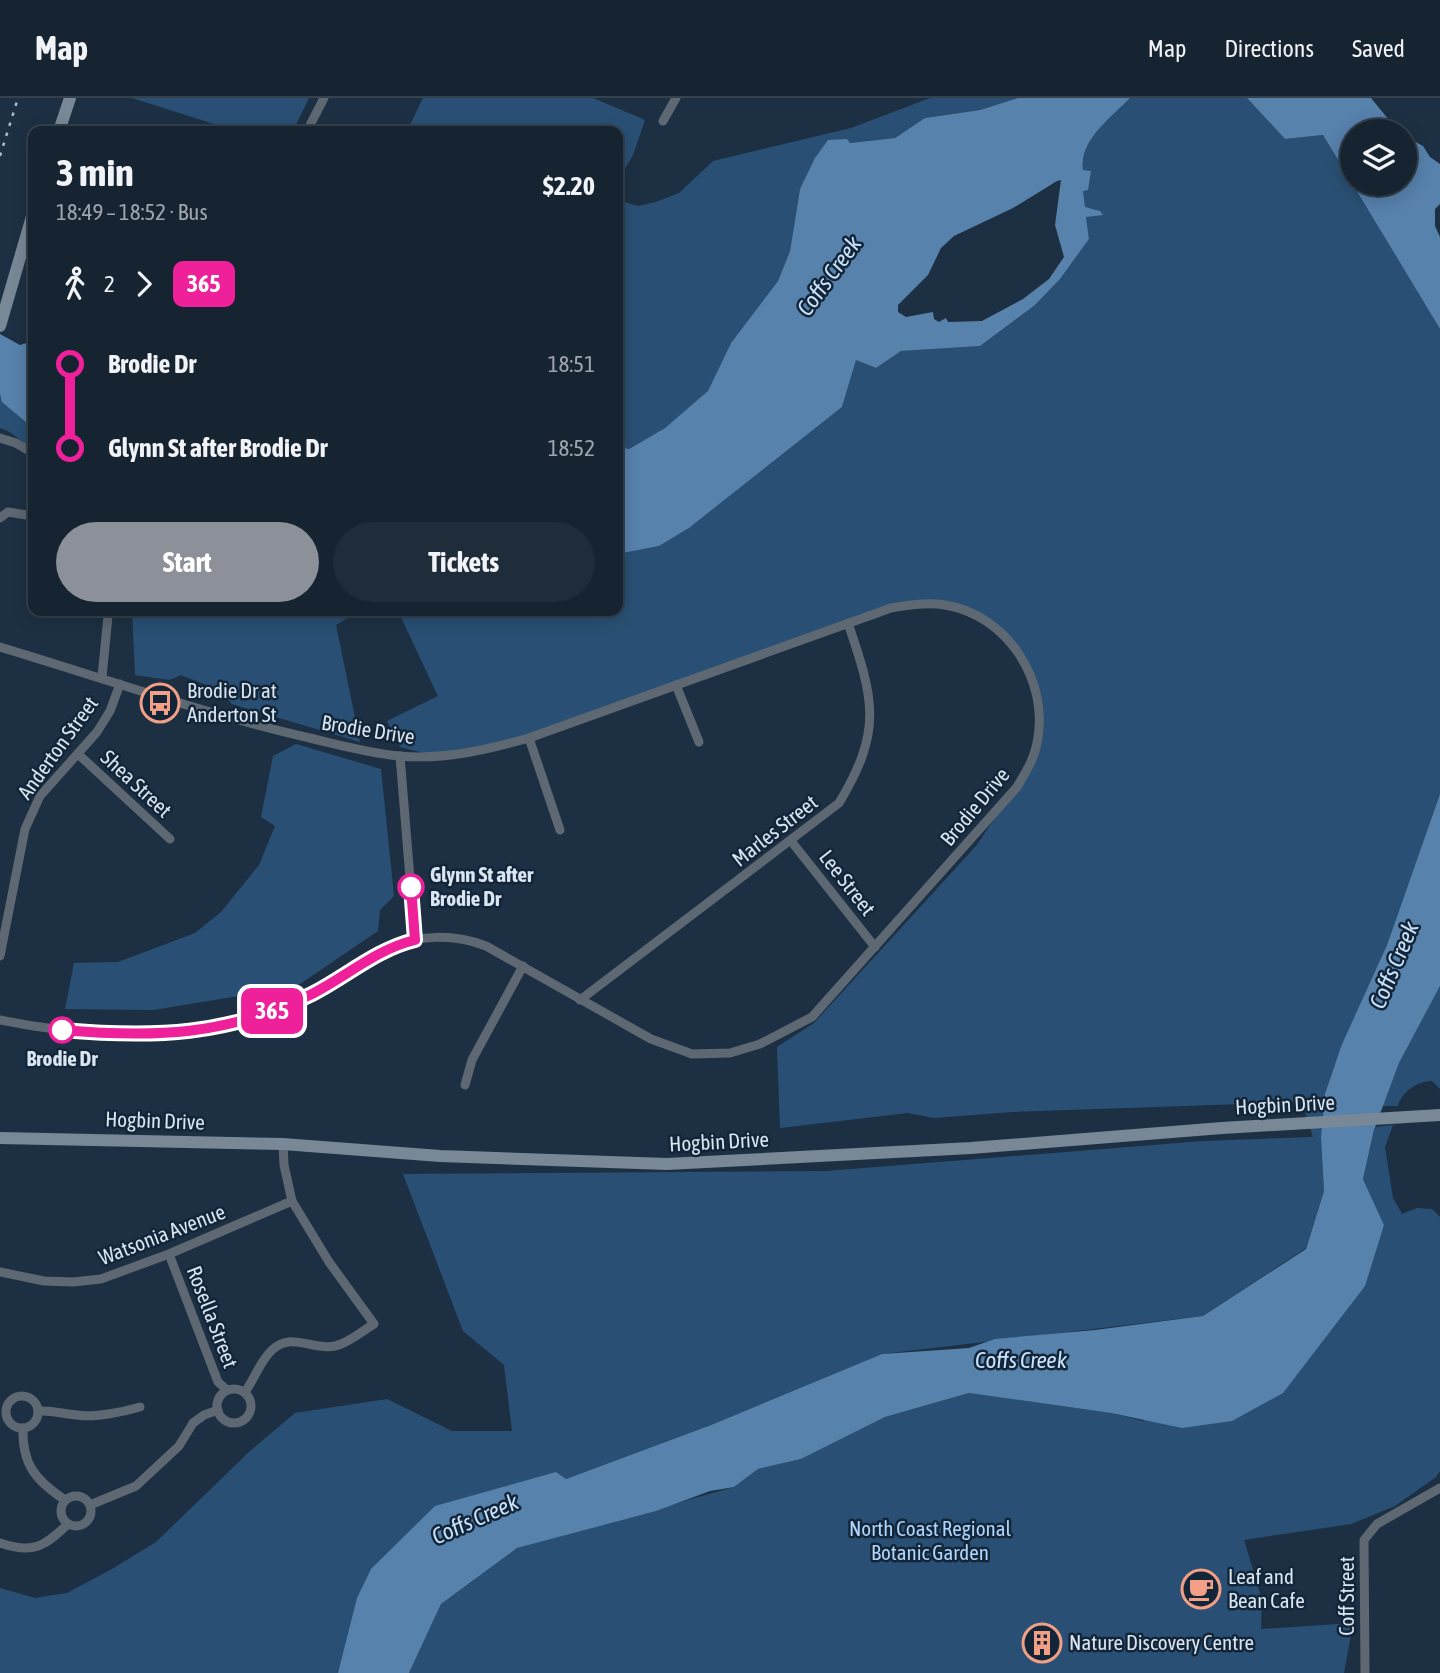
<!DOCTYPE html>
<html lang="en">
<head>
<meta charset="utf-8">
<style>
  :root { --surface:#162432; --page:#1f2c3a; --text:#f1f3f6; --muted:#9ea4ac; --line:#35414d; --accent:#8c9099 }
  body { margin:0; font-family:"Asap Condensed",sans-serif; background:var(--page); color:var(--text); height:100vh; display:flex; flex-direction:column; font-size:26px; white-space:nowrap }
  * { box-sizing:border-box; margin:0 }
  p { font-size:23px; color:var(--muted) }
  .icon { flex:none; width:38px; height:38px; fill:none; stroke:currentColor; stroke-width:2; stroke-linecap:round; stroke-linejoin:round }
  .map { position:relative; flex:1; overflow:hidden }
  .details { position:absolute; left:28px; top:28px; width:595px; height:490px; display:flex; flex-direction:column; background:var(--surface); border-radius:14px; box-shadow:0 4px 18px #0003,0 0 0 2px var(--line) }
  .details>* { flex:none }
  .badge { padding:0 14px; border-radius:10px; font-size:24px; line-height:46px }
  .fabs { position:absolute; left:1340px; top:21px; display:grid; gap:14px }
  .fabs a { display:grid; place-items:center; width:77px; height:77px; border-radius:50%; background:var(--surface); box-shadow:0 4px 18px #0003,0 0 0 2px var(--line); font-size:35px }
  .map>.badge { position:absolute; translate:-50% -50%; box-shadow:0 0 0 4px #fff }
  .legs { display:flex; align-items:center; gap:10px; height:77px; padding:0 28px; font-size:23px }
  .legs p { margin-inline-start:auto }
  .headline { display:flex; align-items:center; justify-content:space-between; height:119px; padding:0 28px }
  h1 { font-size:38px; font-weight:700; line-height:52px }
  .primary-button { display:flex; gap:14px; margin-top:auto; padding:14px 28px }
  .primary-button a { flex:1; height:80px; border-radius:42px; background:var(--accent); color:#fff; font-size:28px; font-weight:700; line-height:80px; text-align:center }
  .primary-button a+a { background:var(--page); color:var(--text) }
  ul { padding:0 28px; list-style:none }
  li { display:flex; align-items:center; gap:24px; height:84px; font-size:26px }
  li i { display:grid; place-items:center; width:10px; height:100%; margin:0 9px; background:currentColor }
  li i::after { content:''; width:18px; height:18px; margin:-9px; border:5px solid; border-radius:50%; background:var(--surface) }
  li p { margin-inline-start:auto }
  li:first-child i { background:linear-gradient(#0000 50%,currentColor 0) }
  li:last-child i { background:linear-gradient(currentColor 50%,#0000 0) }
  header { display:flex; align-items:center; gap:42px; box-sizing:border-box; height:98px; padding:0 35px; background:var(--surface); border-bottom:2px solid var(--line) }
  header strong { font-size:33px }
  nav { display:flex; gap:38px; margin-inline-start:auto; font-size:24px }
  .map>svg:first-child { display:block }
</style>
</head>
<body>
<header>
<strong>Map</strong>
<nav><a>Map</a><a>Directions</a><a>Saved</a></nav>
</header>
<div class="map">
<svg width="1440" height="1575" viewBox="0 0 1440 1575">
  <rect width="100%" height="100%" fill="#1d3043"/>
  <g fill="#295074">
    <path d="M 132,0 L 309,0 L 293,33 L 236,33 Z"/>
    <path d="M 423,0 L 593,0 L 645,22 L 633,57 L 618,83 L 618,33 L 407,33 Z"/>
    <path d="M 930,0 L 1018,0 L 980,12 L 925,20 L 895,40 L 850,45 L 800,91 L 790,153 L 778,183 L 731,245 L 708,294 L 665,330 L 629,351 L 618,348 L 618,102 L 638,108 L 656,104 L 679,95 L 713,63 L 851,30 Z"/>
    <path d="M 1130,0 L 1247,0 L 1285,41 L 1323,37 L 1440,231 L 1440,696 L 1387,847 L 1342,946 L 1321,1040 L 1324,1093 L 1306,1150 L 1203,1218 L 882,1256 L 711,1327 L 566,1381 L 556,1374 L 342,1563 L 338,1575 L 0,1575 L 0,1490 L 35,1500 L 67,1495 L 112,1471 L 156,1444 L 250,1353 L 295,1315 L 387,1301 L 452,1333 L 512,1333 L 504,1267 L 463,1233 L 403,1076 L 826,1073 L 1203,1043 L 1313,1039 L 1302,1004 L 1012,1014 L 934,1020 L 908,1015 L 780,1030 L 777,949 L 814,925 L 976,748 L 1028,671 L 1039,614 L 1026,567 L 981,519 L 947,507 L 891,510 L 529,640 L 440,659 L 400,649 L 387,623 L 438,598 L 398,513 L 618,513 L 618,456 L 659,448 L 689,430 L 842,309 L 856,262 L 876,270 L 901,253 L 980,248 L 1035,207 L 1060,181 L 1089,141 L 1086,119 L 1100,113 L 1085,110 L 1083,93 L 1091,73 L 1083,72 C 1080,41 1111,20 1130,0 Z"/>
    <path d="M 0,296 L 3,304 L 33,330 L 33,351 L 8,333 L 0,330 Z"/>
    <path d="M 132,513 L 359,513 L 336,527 L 360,644 L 232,606 L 221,593 L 181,577 L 169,582 L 135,577 Z"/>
    <path d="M 296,646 L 381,671 L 394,798 L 380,812 L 378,833 L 278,901 L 264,894 L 153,912 L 65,911 L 74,865 L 118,864 L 195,835 L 221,814 L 259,767 L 275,728 L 261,719 L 273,658 Z"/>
    <path d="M 1440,888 L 1440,991 L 1432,983 C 1418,983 1402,993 1398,1008 L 1382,1008 L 1399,965 Z"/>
    <path d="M 1393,1027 L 1385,1049 L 1393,1100 L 1402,1116 L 1417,1110 L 1432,1111 L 1440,1119 L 1440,1373 L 1436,1379 L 1395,1408 L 1351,1426 L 1244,1442 L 1262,1502 L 1261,1531 L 1353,1525 L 1344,1575 L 409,1575 L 441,1506 L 517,1450 L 734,1389 L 758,1371 L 801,1361 L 885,1319 L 969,1295 L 1111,1315 L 1143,1323 L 1384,1127 L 1363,1081 L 1375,1029 Z"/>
  </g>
  <g fill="#5782ac" fill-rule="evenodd">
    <path d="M 1018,0 L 1130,0 C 1111,20 1079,42 1083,72 L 1091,73 L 1088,92 L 1083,93 L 1085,109 L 1100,113 L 1103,117 L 1086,119 L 1089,141 L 1060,181 L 1035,207 L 980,248 L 901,253 L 876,270 L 856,262 L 842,309 L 689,430 L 659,448 L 618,456 L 618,348 L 629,351 L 665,330 L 708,293 L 731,245 L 778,183 L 790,153 L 800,91 L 815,60 L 828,42 L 847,41 L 850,45 L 895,40 L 925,20 L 980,12 ZM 1061,82 L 1055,127 L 1064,159 L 1049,181 L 1023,201 L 982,223 L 948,224 L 946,220 L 939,224 L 934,221 L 933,214 L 906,219 L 898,214 L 898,207 L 928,177 L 941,150 L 954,138 L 1013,110 L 1057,83 Z"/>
    <path d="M 1247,0 L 1371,0 L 1398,33 L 1353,33 L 1353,86 L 1405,86 L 1405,38 L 1423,48 L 1430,59 L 1440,66 L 1440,106 L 1435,111 L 1435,128 L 1440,139 L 1440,231 L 1323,37 L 1285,41 Z"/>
    <path d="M 0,236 L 20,247 L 33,243 L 33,330 L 2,304 L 0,296 Z"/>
    <path d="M 1440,696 L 1440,888 L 1399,965 L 1374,1032 L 1363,1081 L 1384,1127 L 1365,1188 L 1283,1295 L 1232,1323 L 1182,1330 L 1111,1315 L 969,1295 L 885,1319 L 801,1361 L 758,1371 L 734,1389 L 710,1393 L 656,1413 L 517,1450 L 441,1506 L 409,1575 L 338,1575 L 357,1500 L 371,1471 L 435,1408 L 556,1374 L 566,1381 L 711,1327 L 882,1256 L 969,1250 L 995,1241 L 1095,1232 L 1203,1218 L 1306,1151 L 1324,1093 L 1321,1040 L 1325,996 L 1342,946 L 1387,847 Z"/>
  </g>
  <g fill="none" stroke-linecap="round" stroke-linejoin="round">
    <g stroke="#5e6872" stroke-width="9">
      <path d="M 663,23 L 676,0"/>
      <path d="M 307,33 L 324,0"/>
      <path d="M 0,340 L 16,345 L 33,355"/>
      <path d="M 0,420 L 8,414 L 33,418"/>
      <path d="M 0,549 C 103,580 205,616 310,640 C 339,647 369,655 399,658 C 444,662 486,652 529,640 L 891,510 C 909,507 927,504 945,507 C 1008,517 1050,584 1037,645 C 1034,662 1025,675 1017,689 L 812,919 L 760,946 L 730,955 L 692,956 L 651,941 L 486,848 C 455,836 416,836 387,851 C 366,861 348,877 328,888 C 303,901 276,913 249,922 C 180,945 71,937 0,922"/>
      <path d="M 102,579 L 108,518"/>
      <path d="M 676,587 L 699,644"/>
      <path d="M 529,640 L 560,732"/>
      <path d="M 78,656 L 170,741"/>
      <path d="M 400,658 L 415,842"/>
      <path d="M 791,743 L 875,849"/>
      <path d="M 0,858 L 25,731 L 40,698 L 97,634 L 110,613 L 120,586"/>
      <path d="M 580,902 L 839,705 C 883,632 874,602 848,525"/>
      <path d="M 465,987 L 472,962 L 523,868"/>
      <path d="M 169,1156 L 218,1284 L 227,1292"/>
      <path d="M 0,1174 L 44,1183 L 73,1184 L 101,1181 L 169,1156 L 292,1103"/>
      <circle cx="234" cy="1308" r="17"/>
      <path d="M 245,1294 C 254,1282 260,1263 272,1252 C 292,1233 312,1253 335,1248 C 349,1245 362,1233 374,1226 L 329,1164 L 292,1103 L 284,1067 L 283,1046"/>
      <circle cx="22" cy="1314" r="16"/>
      <path d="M 38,1313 C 53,1312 63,1316 77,1317 C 94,1320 123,1314 140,1309"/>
      <path d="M 23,1330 C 22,1366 35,1382 65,1402"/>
      <circle cx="76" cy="1413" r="15"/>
      <path d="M 90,1407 L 136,1388 L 179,1348 L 193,1325 L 204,1317 L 218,1312"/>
      <path d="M 0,1445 C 33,1456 44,1449 68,1426"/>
      <path d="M 1365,1575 L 1364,1442 L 1377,1426 L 1440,1390"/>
    </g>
    <g stroke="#798897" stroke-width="12">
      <path d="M 59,33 L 70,0"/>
      <path d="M 0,228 L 33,115"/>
      <path d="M 0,1040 L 283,1046 L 440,1058 L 667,1066 L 971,1050 L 1222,1030 L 1440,1017"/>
    </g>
    <path stroke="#afbcca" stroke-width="2.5" stroke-dasharray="3.5 7" stroke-linecap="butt" d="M 0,58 L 18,0"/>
  </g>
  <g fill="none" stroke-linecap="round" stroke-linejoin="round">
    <defs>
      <path id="line-1" d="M 62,932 C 154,940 227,938 312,896 C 347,878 377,851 415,842 L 411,789"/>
    </defs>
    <use href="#line-1" stroke="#fff" stroke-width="16"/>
    <use href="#line-1" stroke="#ee209a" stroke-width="10"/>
  </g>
  <defs>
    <symbol id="bus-ring" viewBox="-11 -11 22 22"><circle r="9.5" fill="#132639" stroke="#f39f85" stroke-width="1.5"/><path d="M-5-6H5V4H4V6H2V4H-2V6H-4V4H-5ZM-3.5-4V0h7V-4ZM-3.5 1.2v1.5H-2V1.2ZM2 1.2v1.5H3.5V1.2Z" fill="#f39f85"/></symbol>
    <symbol id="cafe-ring" viewBox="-11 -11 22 22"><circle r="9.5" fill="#132639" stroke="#f39f85" stroke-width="1.5"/><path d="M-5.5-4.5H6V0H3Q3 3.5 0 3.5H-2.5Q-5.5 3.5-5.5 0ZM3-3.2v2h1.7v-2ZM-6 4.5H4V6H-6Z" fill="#f39f85"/></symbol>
    <symbol id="building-ring" viewBox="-11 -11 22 22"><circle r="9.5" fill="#132639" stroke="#f39f85" stroke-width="1.5"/><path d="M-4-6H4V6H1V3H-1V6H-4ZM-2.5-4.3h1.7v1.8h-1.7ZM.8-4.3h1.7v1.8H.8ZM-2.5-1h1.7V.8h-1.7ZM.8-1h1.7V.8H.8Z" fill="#f39f85"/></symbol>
  </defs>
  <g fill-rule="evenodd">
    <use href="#bus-ring" x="138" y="583" width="44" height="44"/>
    <use href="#cafe-ring" x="1179" y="1469" width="44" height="44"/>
    <use href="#building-ring" x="1020" y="1523" width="44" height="44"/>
  </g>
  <g fill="#fff" stroke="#ee209a" stroke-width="3.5">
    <circle cx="411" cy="789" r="12"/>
    <circle cx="62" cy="932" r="12"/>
  </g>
  <g text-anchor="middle" stroke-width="5" stroke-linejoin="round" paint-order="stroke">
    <g font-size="21" fill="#d9e5f1" stroke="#132639" text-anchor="start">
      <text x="187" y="600">Brodie Dr at<tspan x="187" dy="24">Anderton St</tspan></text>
      <text x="1228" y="1486">Leaf and<tspan x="1228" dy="24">Bean Cafe</tspan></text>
      <text x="1069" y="1552">Nature Discovery Centre</text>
    </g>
    <g font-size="21" fill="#d9e5f1" stroke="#132639">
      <text transform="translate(368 632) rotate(9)" y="7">Brodie Drive</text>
      <text transform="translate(58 650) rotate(-54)" y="7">Anderton Street</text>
      <text transform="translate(136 686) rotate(43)" y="7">Shea Street</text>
      <text transform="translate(975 709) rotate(-50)" y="7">Brodie Drive</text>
      <text transform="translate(775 733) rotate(-38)" y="7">Marles Street</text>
      <text transform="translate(847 785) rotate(52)" y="7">Lee Street</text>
      <text transform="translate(1285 1007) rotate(-3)" y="7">Hogbin Drive</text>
      <text transform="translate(155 1023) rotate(2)" y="7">Hogbin Drive</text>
      <text transform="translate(719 1044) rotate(-3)" y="7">Hogbin Drive</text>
      <text transform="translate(162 1137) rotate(-21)" y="7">Watsonia Avenue</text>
      <text transform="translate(212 1219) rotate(69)" y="7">Rosella Street</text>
      <text transform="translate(1347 1498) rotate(-90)" y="7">Coff Street</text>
    </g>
    <g font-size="21" font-weight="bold" fill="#d9e5f1" stroke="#132639" text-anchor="start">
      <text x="430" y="784">Glynn St after<tspan x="430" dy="24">Brodie Dr</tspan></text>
      <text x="62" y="968" text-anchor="middle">Brodie Dr</text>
    </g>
    <g font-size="21" fill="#afd5fb" stroke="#132639">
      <text x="930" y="1438">North Coast Regional<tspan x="930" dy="24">Botanic Garden</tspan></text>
    </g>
    <g font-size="23" font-style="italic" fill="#cae3fd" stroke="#132639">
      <text transform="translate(829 178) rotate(-54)" y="8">Coffs Creek</text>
      <text transform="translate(1394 867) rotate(-67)" y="8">Coffs Creek</text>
      <text x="1021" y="1270">Coffs Creek</text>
      <text transform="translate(475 1421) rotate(-24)" y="8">Coffs Creek</text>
    </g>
  </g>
</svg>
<div class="fabs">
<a><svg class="icon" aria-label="layers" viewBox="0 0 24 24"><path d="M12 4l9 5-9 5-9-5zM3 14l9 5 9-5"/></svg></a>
</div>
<b class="badge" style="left:272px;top:913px;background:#ee209a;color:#fff">365</b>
<section class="details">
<div class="headline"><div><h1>3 min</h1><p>18:49 – 18:52 · Bus</p></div><b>$2.20</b></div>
<div class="legs"><svg class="icon" aria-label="walk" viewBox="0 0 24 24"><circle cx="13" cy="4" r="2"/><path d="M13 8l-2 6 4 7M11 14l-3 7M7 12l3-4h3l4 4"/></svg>2<svg class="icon" aria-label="forward" viewBox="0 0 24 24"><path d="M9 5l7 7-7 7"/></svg><b class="badge" style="background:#ee209a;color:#fff">365</b></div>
<ul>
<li><i style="color:#ee209a"></i><b>Brodie Dr</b><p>18:51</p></li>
<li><i style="color:#ee209a"></i><b>Glynn St after Brodie Dr</b><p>18:52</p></li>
</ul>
<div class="primary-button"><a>Start</a><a>Tickets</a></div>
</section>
</div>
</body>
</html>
